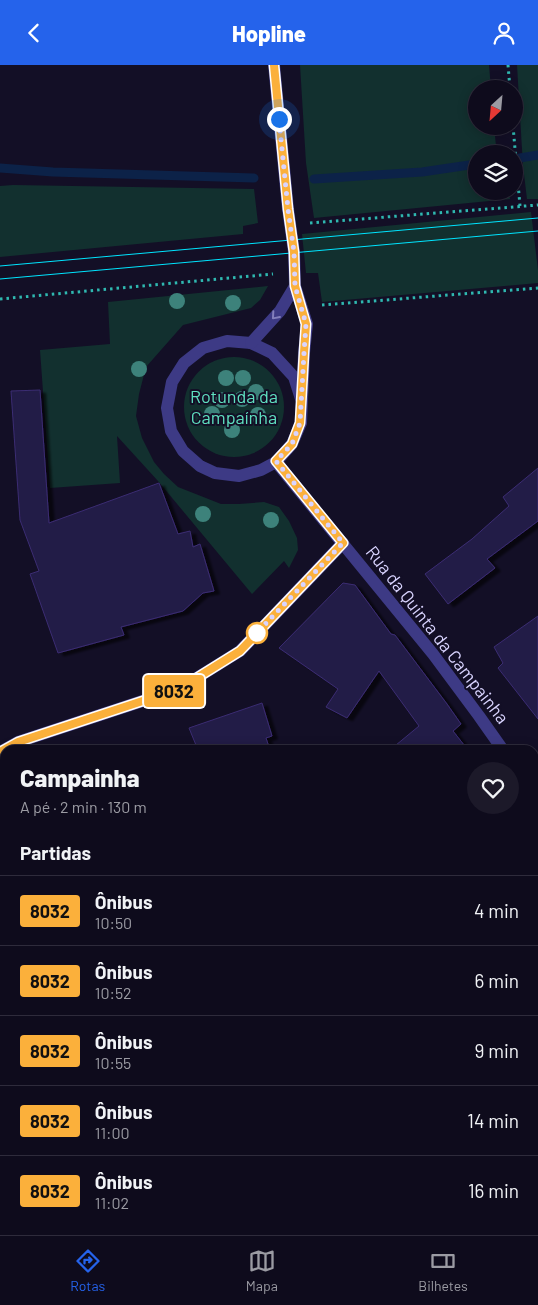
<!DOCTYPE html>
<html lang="pt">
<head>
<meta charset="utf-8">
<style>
  :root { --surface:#0e0b1c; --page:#1c1929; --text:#f1f3f6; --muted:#9b9ba3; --line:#2e2b3b; --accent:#2563eb }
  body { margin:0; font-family:Barlow,sans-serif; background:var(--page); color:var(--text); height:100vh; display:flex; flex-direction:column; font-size:19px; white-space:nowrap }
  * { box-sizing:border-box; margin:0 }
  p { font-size:16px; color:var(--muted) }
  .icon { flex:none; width:28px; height:28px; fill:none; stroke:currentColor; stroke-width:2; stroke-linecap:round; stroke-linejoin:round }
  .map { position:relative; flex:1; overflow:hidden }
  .side { position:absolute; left:0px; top:680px; width:539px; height:490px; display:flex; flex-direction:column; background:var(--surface); border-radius:15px 15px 0 0; box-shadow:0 2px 12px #0003,0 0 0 1px var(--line) }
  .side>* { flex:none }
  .badge { padding:0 10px; border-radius:4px; font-size:18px; line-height:32px }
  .needle { width:32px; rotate:206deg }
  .tools { position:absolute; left:468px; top:15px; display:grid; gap:10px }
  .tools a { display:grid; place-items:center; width:55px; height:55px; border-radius:50%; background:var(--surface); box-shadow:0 2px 12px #0003,0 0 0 1px var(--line); font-size:25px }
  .you { position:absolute; width:25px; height:25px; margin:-12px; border:4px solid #fff; border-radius:50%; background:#1a73e8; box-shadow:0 0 0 8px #1a73e833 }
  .map>.badge { position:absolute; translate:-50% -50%; box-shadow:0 0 0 2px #fff }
  h2 { padding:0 20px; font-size:19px; line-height:45px }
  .round { display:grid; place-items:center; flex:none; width:52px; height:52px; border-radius:26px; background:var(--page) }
  .overview { display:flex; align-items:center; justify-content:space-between; height:85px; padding:0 20px }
  h1 { font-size:24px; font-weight:800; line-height:38px }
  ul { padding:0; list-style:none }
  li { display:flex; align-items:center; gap:15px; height:70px; padding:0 20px; border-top:1px solid var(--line) }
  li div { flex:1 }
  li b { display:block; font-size:19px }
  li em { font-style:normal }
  li .badge { min-width:55px; font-weight:700; text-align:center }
  header { display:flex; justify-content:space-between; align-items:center; height:65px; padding:0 20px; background:var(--accent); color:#fff; font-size:22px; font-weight:800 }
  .tabs { display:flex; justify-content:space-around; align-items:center; height:70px; border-top:1px solid var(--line); background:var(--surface); font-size:14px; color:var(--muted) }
  .tabs a { display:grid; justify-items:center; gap:2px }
  .tabs .selected { color:var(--accent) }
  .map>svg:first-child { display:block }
</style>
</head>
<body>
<header><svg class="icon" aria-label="back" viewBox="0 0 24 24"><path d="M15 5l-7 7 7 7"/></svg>Hopline<svg class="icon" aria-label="person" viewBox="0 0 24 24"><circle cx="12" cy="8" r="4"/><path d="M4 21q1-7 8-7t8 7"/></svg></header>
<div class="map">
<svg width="538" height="1170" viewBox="0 0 538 1170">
  <defs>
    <filter id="shadow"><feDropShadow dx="5.5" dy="3" stdDeviation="1" flood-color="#0009"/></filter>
  </defs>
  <rect width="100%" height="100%" fill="#130f26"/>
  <g fill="#12302f">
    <path d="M 300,0 L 489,0 L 491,24 L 476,24 L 476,61 L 494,61 L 496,81 L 503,81 L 504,89 L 476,89 L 476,126 L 509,126 L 510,134 L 314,153 L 306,98 Z"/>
    <path d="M 517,0 L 538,0 L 538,134 L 527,134 L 523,101 Z"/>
    <path d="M 13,120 L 254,124 L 258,158 L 243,161 L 243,169 L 0,192 L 0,121 Z"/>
    <path d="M 531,147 L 538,205 L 538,218 L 322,237 L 318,208 L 306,208 L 302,169 Z"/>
    <path d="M 268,221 L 260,235 L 251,243 L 183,260 L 146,302 L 139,329 L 136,351 L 142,373 L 154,397 L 164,409 L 178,422 L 221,439 L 239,439 L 264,437 L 279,442 L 289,456 L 297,473 L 298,485 L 289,503 L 284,496 L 252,529 L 158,416 L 117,371 L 120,418 L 50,423 L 40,285 L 110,279 L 108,237 Z"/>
    <circle cx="234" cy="342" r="50"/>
  </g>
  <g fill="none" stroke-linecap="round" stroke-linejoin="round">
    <g stroke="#0c2248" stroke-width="9">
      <path d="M 514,94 L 538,90"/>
      <path d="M 0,103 L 53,107 L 254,113"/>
      <path d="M 314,114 L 422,107 L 476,99"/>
      <path d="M 534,752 L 538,744"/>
      <path d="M 459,1165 L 459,1170"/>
    </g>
  </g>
  <g fill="#241b47" stroke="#3b2d73" filter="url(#shadow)">
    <path d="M 40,325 L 49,458 L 159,418 L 178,469 L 190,466 L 193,482 L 200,479 L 214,526 L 203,528 L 183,546 L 121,562 L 124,570 L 58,588 L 30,509 L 39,506 L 20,455 L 11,326 Z"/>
    <path d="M 538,403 L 538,456 L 487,494 L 495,503 L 448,539 L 425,509 L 472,474 L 509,441 L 503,432 Z"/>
    <path d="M 343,518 L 355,520 L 391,569 L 395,570 L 447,639 L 461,659 L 453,666 L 468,685 L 390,685 L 419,661 L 379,606 L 347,653 L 326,642 L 338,624 L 279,583 Z"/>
    <path d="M 538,551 L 538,654 L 498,603 L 503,598 L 494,582 Z"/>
    <path d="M 262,638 L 272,671 L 266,673 L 270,685 L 198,685 L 189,663 Z"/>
  </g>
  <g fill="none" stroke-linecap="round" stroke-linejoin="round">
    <g stroke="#2fb8b0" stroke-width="3" stroke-dasharray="2.5 4" stroke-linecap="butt">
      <path d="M 508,0 L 510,24"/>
      <path d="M 513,61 L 520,141"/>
      <path d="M 310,158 L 538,140"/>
      <path d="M 0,234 L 273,209"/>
      <path d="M 322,240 L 538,223"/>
    </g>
    <g stroke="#3d3a85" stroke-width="12">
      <path d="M 274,0 L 288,144 L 294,187 L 295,221 L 307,259 L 304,288 L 301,358 L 292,379 L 276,397 L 261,405 L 239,411 L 215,408 L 200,401 L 183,386 L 171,366 L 167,343 L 172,317 L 184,298 L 203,283 L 227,276 L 251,278 L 272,288 L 294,312 L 301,334"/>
      <path d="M 251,278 L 280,246 L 295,221"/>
      <path d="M 276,397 L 433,589 L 479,651 L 503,685"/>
      <path d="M 0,687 L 18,677 L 179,624 L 240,586 L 343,478"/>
      <path d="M 534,717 L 538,721"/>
      <path d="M 0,725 L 5,732"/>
    </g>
    <g stroke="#00e5ff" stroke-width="1">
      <path d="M 0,201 L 538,153"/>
      <path d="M 0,214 L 538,166"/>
    </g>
  </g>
  <g fill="#3d827b">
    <circle cx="177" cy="236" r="8"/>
    <circle cx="233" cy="238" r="8"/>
    <circle cx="139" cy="304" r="8"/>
    <circle cx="226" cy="313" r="8"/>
    <circle cx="243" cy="313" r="8"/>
    <circle cx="256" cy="327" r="8"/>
    <circle cx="242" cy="334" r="8"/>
    <circle cx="222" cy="335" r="8"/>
    <circle cx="212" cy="349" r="8"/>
    <circle cx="258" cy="350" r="8"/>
    <circle cx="232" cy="365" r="8"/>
    <circle cx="203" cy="449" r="8"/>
    <circle cx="271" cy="455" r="8"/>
  </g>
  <defs><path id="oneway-chevron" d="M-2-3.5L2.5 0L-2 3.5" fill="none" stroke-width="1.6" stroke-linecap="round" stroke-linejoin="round" transform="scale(1.25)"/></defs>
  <use stroke="#837fbc" href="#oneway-chevron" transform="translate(275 251) rotate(131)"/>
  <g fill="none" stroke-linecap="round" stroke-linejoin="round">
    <defs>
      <path id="line" d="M 0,687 L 18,677 L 179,624 L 240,586 L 343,478 L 276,396 L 292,379 L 300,358 L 304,288 L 306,259 L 295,221 L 294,187 L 288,144 L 274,0"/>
    </defs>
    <use href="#line" stroke="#fff" stroke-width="11"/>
    <use href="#line" stroke="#fbb03b" stroke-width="8"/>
    <path stroke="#d9d4ff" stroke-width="5" stroke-dasharray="0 9" d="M 257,568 L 252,573 L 343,478 L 276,396 L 292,379 L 300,358 L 304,288 L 306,259 L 295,221 L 294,187 L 288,144 L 279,54"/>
  </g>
  <circle fill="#fff" stroke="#fbb03b" stroke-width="2.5" cx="257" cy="568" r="10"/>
  <g text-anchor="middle" stroke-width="4" stroke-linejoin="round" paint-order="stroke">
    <g font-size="18" fill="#5fe0c0" stroke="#130f26">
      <text x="234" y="338">Rotunda da<tspan x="234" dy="21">Campaínha</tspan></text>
    </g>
    <g font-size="18" fill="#d9d4ff" stroke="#130f26">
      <text transform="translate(437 570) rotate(52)" y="6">Rua da Quinta da Campainha</text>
    </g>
  </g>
</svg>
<div class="tools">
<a><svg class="needle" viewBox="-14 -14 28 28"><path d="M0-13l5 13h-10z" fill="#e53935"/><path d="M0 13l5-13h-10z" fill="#9b9ba3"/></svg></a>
<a><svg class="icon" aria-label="layers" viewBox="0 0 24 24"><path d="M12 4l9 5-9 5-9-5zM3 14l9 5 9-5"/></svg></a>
</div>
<div class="you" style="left:279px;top:54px"></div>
<b class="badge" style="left:174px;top:626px;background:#fbb03b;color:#111">8032</b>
<section class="side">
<div class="overview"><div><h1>Campainha</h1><p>A pé · 2 min · 130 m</p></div><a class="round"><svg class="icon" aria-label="heart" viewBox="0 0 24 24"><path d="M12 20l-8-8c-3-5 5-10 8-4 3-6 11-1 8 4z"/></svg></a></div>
<h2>Partidas</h2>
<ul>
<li><span class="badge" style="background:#fbb03b;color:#111">8032</span><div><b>Ônibus</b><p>10:50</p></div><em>4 min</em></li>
<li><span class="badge" style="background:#fbb03b;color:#111">8032</span><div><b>Ônibus</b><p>10:52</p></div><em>6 min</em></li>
<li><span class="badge" style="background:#fbb03b;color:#111">8032</span><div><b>Ônibus</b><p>10:55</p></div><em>9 min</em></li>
<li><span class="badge" style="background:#fbb03b;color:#111">8032</span><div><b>Ônibus</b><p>11:00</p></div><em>14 min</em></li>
<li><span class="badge" style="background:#fbb03b;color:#111">8032</span><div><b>Ônibus</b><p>11:02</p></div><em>16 min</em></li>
</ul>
</section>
</div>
<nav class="tabs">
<a class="selected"><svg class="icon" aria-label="directions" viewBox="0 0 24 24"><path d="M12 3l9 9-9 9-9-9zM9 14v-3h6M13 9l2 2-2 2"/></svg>Rotas</a>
<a><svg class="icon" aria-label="map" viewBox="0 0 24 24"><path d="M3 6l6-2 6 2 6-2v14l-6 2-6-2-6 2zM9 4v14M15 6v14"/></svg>Mapa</a>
<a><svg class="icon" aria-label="tickets" viewBox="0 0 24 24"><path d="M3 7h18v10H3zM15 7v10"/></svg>Bilhetes</a>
</nav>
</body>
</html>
